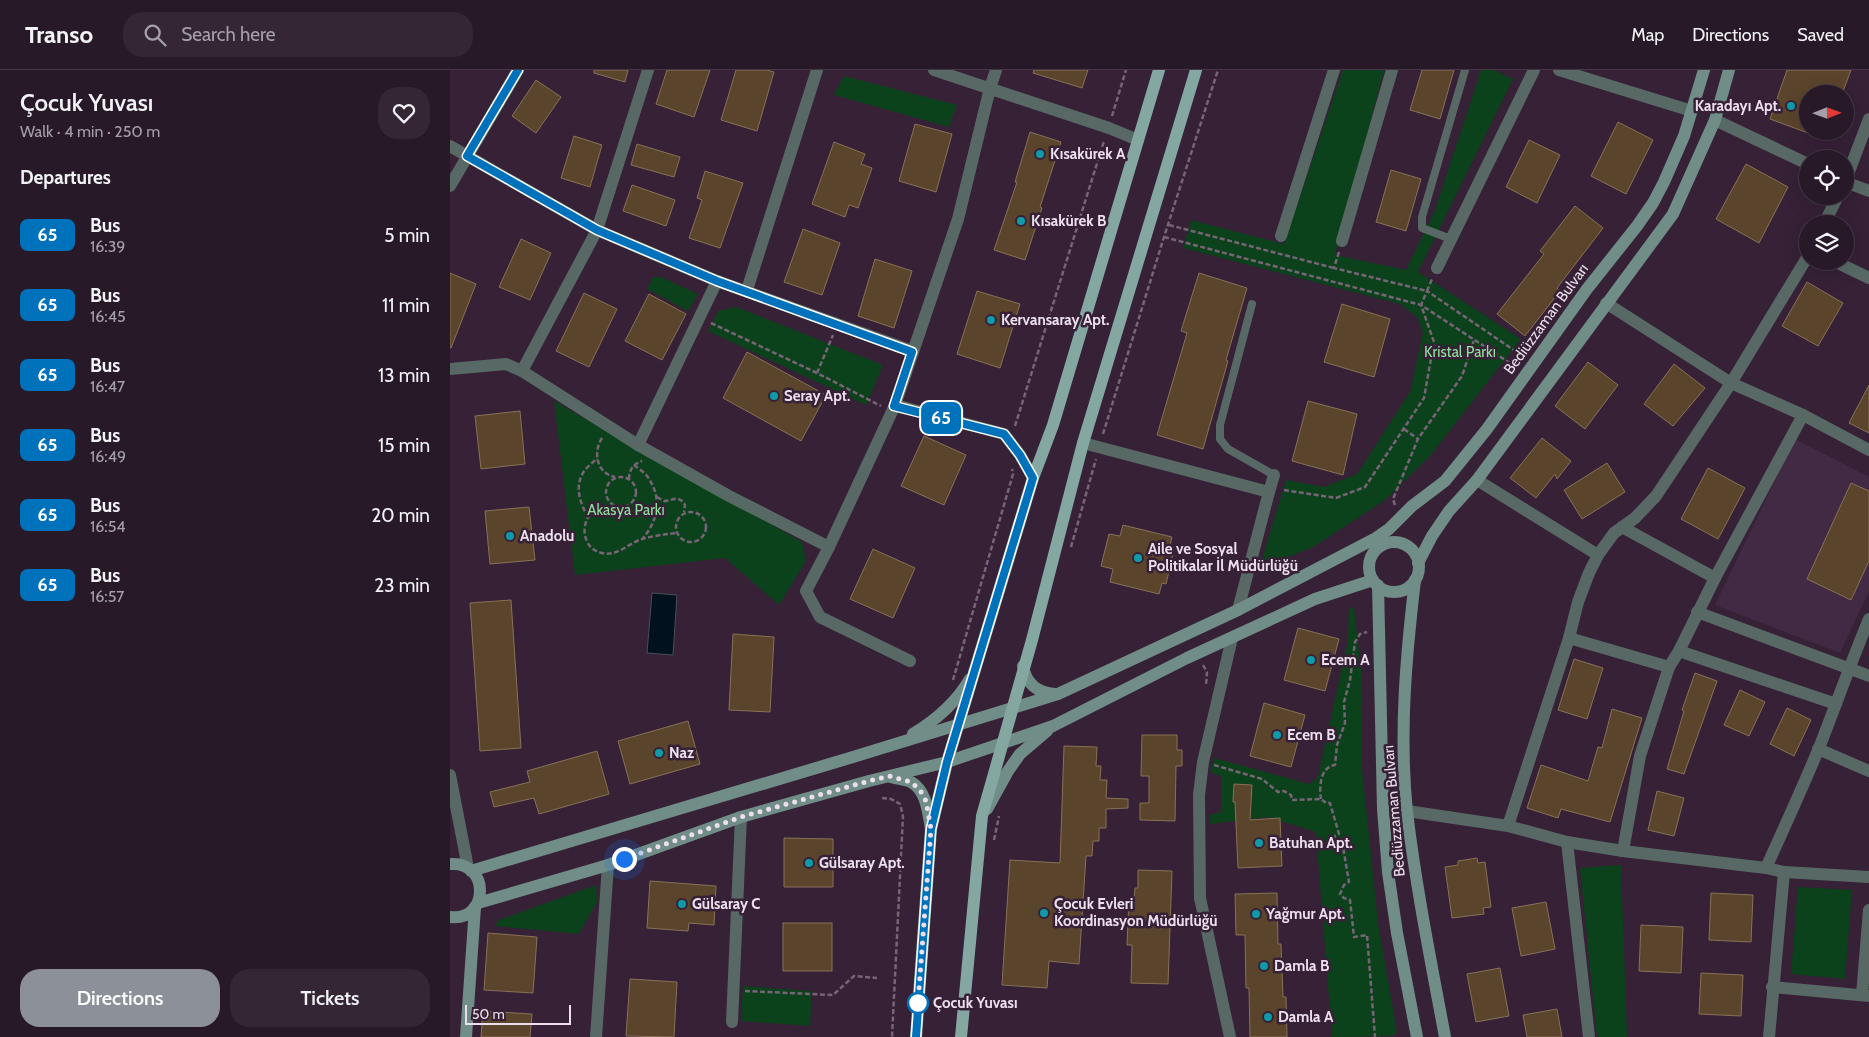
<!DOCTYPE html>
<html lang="en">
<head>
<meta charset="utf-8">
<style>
  :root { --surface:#281929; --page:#342635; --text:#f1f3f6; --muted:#a5a0a8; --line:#443846; --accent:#8c9099 }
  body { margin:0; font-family:Cabin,sans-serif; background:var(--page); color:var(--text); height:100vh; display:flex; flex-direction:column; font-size:19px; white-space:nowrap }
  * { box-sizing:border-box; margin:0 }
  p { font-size:16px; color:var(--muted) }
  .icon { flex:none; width:28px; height:28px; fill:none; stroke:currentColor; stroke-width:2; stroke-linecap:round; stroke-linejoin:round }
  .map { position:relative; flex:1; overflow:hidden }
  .drawer { display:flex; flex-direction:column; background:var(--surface); width:450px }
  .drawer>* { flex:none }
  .badge { padding:0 10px; border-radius:8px; font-size:18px; line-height:32px }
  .needle { width:32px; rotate:89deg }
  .controls { position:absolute; left:1349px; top:15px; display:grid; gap:10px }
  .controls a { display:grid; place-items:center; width:55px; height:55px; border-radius:50%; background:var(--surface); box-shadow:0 5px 20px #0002,0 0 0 1px var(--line); font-size:25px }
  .scale { position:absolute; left:15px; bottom:12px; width:106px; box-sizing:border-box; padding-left:5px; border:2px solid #eddfed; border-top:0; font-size:14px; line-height:18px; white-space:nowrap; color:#eddfed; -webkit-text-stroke:4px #362137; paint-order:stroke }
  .you { position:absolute; width:25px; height:25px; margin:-12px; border:4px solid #fff; border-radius:50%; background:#1a73e8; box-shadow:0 0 0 8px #1a73e833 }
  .map>.badge { position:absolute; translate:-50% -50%; box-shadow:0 0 0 2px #fff }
  h2 { padding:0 20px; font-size:19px; line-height:45px }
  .round { display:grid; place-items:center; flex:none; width:52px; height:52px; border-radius:20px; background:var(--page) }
  .summary { display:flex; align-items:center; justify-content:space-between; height:85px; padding:0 20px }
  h1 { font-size:24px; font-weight:600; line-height:38px }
  .button { display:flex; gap:10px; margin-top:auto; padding:10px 20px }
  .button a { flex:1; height:58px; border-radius:20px; background:var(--accent); color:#fff; font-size:20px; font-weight:600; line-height:58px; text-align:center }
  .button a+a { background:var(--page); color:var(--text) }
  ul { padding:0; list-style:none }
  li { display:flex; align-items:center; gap:15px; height:70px; padding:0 20px }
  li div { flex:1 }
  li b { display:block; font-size:19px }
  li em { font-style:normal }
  li .badge { min-width:55px; font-weight:700; text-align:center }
  header { display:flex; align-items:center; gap:30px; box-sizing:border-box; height:70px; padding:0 25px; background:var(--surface); border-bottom:1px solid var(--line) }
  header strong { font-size:24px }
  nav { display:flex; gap:28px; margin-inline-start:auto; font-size:18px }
  .search { width:350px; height:45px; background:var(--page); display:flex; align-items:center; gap:12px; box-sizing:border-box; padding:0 18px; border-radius:20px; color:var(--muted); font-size:19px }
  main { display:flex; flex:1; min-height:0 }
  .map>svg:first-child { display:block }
</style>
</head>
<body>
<header>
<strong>Transo</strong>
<div class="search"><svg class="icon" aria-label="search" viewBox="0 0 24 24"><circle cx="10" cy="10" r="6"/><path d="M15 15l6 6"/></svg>Search here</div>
<nav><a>Map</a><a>Directions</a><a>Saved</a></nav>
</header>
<main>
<section class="drawer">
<div class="summary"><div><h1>Çocuk Yuvası</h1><p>Walk · 4 min · 250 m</p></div><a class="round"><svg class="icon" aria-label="heart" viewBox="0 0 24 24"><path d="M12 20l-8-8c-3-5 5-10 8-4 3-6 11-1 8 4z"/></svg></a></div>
<h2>Departures</h2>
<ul>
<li><span class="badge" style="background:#0072bc;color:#fff">65</span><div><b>Bus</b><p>16:39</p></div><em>5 min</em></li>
<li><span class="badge" style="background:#0072bc;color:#fff">65</span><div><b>Bus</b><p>16:45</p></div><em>11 min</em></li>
<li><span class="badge" style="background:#0072bc;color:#fff">65</span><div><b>Bus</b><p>16:47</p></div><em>13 min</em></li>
<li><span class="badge" style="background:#0072bc;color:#fff">65</span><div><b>Bus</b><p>16:49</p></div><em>15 min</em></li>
<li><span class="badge" style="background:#0072bc;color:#fff">65</span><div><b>Bus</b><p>16:54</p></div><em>20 min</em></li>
<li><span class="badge" style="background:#0072bc;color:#fff">65</span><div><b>Bus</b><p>16:57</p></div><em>23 min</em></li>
</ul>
<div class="button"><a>Directions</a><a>Tickets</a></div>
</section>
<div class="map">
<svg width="1419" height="967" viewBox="0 0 1419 967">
  <rect width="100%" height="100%" fill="#362137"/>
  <path fill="#422944" d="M 1345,369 L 1419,407 L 1419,521 L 1390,583 L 1265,535 Z"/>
  <g fill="#0c421b">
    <path d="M 893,0 L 934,0 L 885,185 L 956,200 L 985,140 L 1031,0 L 1043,0 L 1063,9 L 968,202 L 1071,269 L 980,386 L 935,430 L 865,476 L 809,499 L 836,410 L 874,417 L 907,404 L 960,322 L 973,263 L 967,247 L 950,234 L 733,178 L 741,150 L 834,174 Z"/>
    <path d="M 394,6 L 507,35 L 499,57 L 384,25 Z"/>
    <path d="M 203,207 L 211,207 L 248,224 L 238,241 L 197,219 Z"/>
    <path d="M 286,237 L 433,295 L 416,335 L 258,261 L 268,241 Z"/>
    <path d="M 104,331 L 352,472 L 356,491 L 329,535 L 275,488 L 125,505 Z"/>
    <path d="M 899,537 L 904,538 L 912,609 L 912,699 L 928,853 L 947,962 L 943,966 L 882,967 L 866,762 L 818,747 L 760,754 L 760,745 L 771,742 L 771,706 L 760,702 L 764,688 L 859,714 L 868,707 L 898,570 Z"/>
    <path d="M 1171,795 L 1177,967 L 1147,967 L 1130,798 Z"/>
    <path d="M 146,815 L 147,832 L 129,864 L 45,856 L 49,850 Z"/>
    <path d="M 1348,817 L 1402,820 L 1395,909 L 1341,904 Z"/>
    <path d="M 293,916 L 362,921 L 360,956 L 291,951 Z"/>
  </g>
  <path fill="#01111d" stroke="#484f5b" d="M 202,523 L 227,525 L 223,585 L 197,583 Z"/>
  <g fill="#5a442b" stroke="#897157">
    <path d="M 144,0 L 178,0 L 175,12 L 144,3 Z"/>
    <path d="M 217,0 L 260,0 L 244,47 L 206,34 Z"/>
    <path d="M 286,0 L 317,0 L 324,2 L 307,61 L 271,50 Z"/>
    <path d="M 584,0 L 638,0 L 632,18 L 583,3 Z"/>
    <path d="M 972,0 L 1004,0 L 990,49 L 960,40 Z"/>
    <path d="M 1337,0 L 1401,0 L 1392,24 L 1358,24 L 1358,63 L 1320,49 Z"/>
    <path d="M 86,10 L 111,27 L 86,63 L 62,46 Z"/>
    <path d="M 1168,52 L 1203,70 L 1176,124 L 1141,106 Z"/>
    <path d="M 465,54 L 502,64 L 486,122 L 449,111 Z"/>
    <path d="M 580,62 L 611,72 L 590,137 L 592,138 L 575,190 L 544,180 L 567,112 L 565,112 Z"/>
    <path d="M 124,66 L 152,75 L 140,117 L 111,108 Z"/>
    <path d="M 1079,70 L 1110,85 L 1087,133 L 1056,117 Z"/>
    <path d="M 384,72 L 415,84 L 411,94 L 422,98 L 408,138 L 399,135 L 395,147 L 362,134 Z"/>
    <path d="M 187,74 L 230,87 L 224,107 L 181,95 Z"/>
    <path d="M 1296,94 L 1338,117 L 1309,173 L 1266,149 Z"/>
    <path d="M 941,100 L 971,109 L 956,161 L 926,152 Z"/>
    <path d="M 255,101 L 293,113 L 270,178 L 239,168 L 252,130 L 247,128 Z"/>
    <path d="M 182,115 L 225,130 L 216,156 L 173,141 Z"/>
    <path d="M 1125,136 L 1153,158 L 1107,218 L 1110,221 L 1075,266 L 1047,244 L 1094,184 L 1090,181 Z"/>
    <path d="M 353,159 L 390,173 L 372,225 L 334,212 Z"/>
    <path d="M 71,169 L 101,183 L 80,230 L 49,217 Z"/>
    <path d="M 425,189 L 462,201 L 444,258 L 408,246 Z"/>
    <path d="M 0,203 L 26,214 L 1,278 L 0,278 Z"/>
    <path d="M 749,203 L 797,218 L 776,290 L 778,291 L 753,379 L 707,365 L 737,263 L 731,261 Z"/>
    <path d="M 1357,212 L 1393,233 L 1368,276 L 1332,256 Z"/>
    <path d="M 527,221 L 570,234 L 550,298 L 507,284 Z"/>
    <path d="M 134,223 L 167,239 L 139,297 L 106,281 Z"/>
    <path d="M 199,224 L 236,244 L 212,290 L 175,271 Z"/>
    <path d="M 892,234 L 940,249 L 924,307 L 874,292 Z"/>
    <path d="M 297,282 L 376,325 L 351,371 L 273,328 Z"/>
    <path d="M 1138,292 L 1168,315 L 1135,359 L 1105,336 Z"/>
    <path d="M 1224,294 L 1255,318 L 1223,356 L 1194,334 Z"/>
    <path d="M 1419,315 L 1419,363 L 1399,353 Z"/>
    <path d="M 858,331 L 907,344 L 893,405 L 842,391 Z"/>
    <path d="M 70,341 L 75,394 L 31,399 L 25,346 Z"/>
    <path d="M 474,366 L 516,385 L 494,435 L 451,416 Z"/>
    <path d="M 1092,368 L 1121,391 L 1107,409 L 1105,404 L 1086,428 L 1060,408 Z"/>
    <path d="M 1157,393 L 1175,422 L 1132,449 L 1114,420 Z"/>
    <path d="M 1258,398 L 1295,418 L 1268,469 L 1231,449 Z"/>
    <path d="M 1401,413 L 1419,421 L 1419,491 L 1401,530 L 1357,509 Z"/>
    <path d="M 79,437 L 85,490 L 40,494 L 35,441 Z"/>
    <path d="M 673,455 L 722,467 L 719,479 L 724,480 L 716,514 L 712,513 L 709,524 L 660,512 L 663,499 L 651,496 L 659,464 L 670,466 Z"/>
    <path d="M 423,479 L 465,498 L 443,548 L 400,529 Z"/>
    <path d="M 61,530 L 71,678 L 30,681 L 20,533 Z"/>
    <path d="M 848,558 L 889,569 L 875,621 L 834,610 Z"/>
    <path d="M 283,564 L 324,567 L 320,642 L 279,640 Z"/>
    <path d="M 1124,589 L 1153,598 L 1137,649 L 1108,640 Z"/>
    <path d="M 1245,603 L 1267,611 L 1234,704 L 1217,699 L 1234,641 L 1232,640 Z"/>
    <path d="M 1290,620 L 1315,632 L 1299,666 L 1274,655 Z"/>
    <path d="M 814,633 L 855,645 L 841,697 L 800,686 Z"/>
    <path d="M 1337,638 L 1361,650 L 1344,686 L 1320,674 Z"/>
    <path d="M 1162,639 L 1192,648 L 1160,752 L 1111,739 L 1108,748 L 1077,738 L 1091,695 L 1138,711 L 1148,677 L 1152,678 Z"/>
    <path d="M 238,651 L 250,694 L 180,714 L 168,671 Z"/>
    <path d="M 692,665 L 727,665 L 727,680 L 732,680 L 732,696 L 726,696 L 725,751 L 690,750 L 690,733 L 699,733 L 699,706 L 691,706 Z"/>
    <path d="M 614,676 L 647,677 L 646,696 L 651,696 L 650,710 L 657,710 L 656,728 L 678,729 L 678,738 L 656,739 L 656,758 L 649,758 L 649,771 L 643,771 L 642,786 L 636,786 L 629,894 L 599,891 L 597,918 L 552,915 L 560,790 L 610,793 Z"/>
    <path d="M 147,681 L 159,724 L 89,744 L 84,728 L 44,737 L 40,722 L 80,712 L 77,701 Z"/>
    <path d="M 784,714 L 802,715 L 800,750 L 830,748 L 832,796 L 788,798 L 785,732 L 783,732 Z"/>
    <path d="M 1207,721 L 1234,728 L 1224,766 L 1198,760 Z"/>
    <path d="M 334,768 L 383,769 L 383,817 L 334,817 Z"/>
    <path d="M 1027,788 L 1028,793 L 1035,792 L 1041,837 L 1033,838 L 1034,844 L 1002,848 L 995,797 L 1008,795 L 1008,791 Z"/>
    <path d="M 688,800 L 722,801 L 718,914 L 681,913 L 682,875 L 677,875 L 679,829 L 684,829 L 685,818 L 688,818 Z"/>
    <path d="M 200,811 L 266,816 L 264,855 L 239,853 L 238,861 L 197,858 Z"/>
    <path d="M 827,823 L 828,874 L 831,874 L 833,927 L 836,927 L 837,967 L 800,967 L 799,918 L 796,918 L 795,865 L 786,865 L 785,824 Z"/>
    <path d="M 1261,823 L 1303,825 L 1301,872 L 1259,870 Z"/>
    <path d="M 1096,832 L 1105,879 L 1071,886 L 1062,838 Z"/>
    <rect x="333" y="853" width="49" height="48"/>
    <path d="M 1191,855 L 1233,857 L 1231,903 L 1189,901 Z"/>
    <path d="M 38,863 L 87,867 L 83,923 L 34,920 Z"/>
    <path d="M 1050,898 L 1059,946 L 1026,952 L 1017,904 Z"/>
    <path d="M 1251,903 L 1293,905 L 1291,946 L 1249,944 Z"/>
    <path d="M 180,909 L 227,912 L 224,967 L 176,966 Z"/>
    <path d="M 1107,939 L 1112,967 L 1077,967 L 1073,945 Z"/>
    <path d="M 33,941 L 82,944 L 80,967 L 31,967 Z"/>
  </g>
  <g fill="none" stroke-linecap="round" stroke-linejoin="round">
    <g stroke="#776477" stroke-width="2.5" stroke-dasharray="5 2.5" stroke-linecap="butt">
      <path d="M 662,46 L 676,0"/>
      <path d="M 719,155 L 884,198"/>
      <path d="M 714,167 L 971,235 L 1066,297"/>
      <path d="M 889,182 L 884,198 L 977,221 L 982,209"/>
      <path d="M 261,253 L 367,303 L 431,336"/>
      <path d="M 367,303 L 383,265"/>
      <path d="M 565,356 L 654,71"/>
      <path d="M 954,359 L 968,369"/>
      <path d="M 653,364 L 714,167 L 768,0"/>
      <path d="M 152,368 C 143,382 146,403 165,407"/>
      <path d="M 184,395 C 189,399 196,403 199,409 C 212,428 208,451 193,468"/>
      <circle cx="171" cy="422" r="15"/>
      <path d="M 179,409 C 179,400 183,394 192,391"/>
      <path d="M 834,420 L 886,428 L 915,417 L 974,328 L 984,272 L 971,235 L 977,221 L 1074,287"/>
      <path d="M 207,427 L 214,431 C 223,431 229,424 235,435 L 234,442"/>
      <path d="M 945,435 L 943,429 L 968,369 L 1012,306 L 1024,270"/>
      <path d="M 168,437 C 162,437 154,437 148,439 C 128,448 131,479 152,483 C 167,487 179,473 192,469 C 203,466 215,464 227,463"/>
      <circle cx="241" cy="457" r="15"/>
      <path d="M 138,448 C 131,434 124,418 133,403 C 136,397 143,393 147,388"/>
      <path d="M 621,477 L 646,389"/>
      <path d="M 753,595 L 757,602 L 756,615"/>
      <path d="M 503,610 L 563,404 L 562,399"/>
      <path d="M 764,695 L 812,709 L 828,722 L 834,721 L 841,725 L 842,730 L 871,729 L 876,733 L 880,733 L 889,764 L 885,766 L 883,773 L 888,778 L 893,777 L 899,812 L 894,815 L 890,824 L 894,828 L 900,830 L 904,867 L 917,865 L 925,967"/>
      <path d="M 432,728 L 441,729 L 450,734 L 453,746 L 442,967"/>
      <path d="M 871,729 C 869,717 870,697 885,695 L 887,675 L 895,653 L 894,632 L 900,610 L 905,572 L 910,564 L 917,562"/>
      <path d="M 544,770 L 549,746"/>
      <path d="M 295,921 L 383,925 L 404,906 L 427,908"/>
    </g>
    <g stroke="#586965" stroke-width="8">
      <path d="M 1001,169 L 972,158 L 972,147 L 1015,0"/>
      <path d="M 802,234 L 770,355 L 770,369 L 778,379 L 824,405"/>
    </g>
    <g stroke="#586965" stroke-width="12">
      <path d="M 484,0 L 659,58 L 688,70"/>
      <path d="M 1109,0 L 1242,41"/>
      <path d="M 1265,50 L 1358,94"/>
      <path d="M 0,76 L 147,160 L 267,211 L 462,281"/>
      <path d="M 1395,112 L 1419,49"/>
      <path d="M 1395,112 L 1419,121"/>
      <path d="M 0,116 L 68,0"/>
      <path d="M 1374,154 L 1388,126"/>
      <path d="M 831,166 L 884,0"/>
      <path d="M 892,171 L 942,0"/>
      <path d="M 1384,191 L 1419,208"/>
      <path d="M 987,198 L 1084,0"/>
      <path d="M 297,220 L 367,0"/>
      <path d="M 1156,233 L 1281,313 L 1353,345 L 1419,380"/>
      <path d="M 0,299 L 56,294 L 72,301 L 188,375 L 279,426 L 379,477"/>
      <path d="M 72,301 L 147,160 L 198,0"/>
      <path d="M 445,335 L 554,364 L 570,385 L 583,408"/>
      <path d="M 633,373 L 819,422 L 788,540"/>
      <path d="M 188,375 L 267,211"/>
      <path d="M 1027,410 L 1148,485"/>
      <path d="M 819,422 L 824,405"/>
      <path d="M 1172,457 L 1265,508"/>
      <path d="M 1247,542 L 1419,606"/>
      <path d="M 1119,568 L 1219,597"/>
      <path d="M 1229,581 L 1386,634"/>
      <path d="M 460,591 L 370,547 L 356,521 L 379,477 L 445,335 L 508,149 L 540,18 L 546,0"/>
      <path d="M 1368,679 L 1419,701"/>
      <path d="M 0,705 L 18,798"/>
      <path d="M 957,741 L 1058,756 L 1117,772 L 1173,781 L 1316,798 L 1334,802 L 1419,807"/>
      <path d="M 1058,756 L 1119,568 L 1128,532 L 1139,503 L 1148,485 L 1164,463 L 1185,448 L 1206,426 L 1281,313 L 1358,186"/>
      <path d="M 1117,772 L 1139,967"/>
      <path d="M 1173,781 L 1190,686 L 1219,597 L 1229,581 L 1265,508 L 1353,345"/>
      <path d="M 1316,798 C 1334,758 1352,719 1369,678 C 1386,635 1401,592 1419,549"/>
      <path d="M 1322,917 L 1419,926"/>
      <path d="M 1412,925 L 1419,840"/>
      <path d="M 282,952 L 291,747"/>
      <path d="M 146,967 L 158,795"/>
      <path d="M 780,967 L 750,828 L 749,725 L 753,692 L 782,568"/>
      <path d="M 1319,967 L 1334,802"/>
    </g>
    <g stroke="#718d87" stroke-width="12">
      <circle cx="944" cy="497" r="25"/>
      <path d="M 968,493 L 982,466 L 999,441 L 1027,410 L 1223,144 L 1265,50 L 1279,0"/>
      <path d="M 965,510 C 956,587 949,664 957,742 C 966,817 981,892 995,967"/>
      <path d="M 928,515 L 933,739 L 938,802 L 947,863 L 967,967"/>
      <path d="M 573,596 C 576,614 588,623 605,624"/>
      <path d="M 463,664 C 486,650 506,633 520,609"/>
      <path d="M 441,707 C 447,709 455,709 461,712 C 477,721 478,743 481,759"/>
      <path d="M 537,739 L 558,701 L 570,684 L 597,661"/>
      <path d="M 0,794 C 41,791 39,852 0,847"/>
      <path d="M 21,801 L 403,687 L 608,624 L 788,540 L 926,468 L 939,459 L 962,436 L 995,411 L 1037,359 L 1137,219 L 1187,156 L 1203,133 L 1214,112 L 1234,66 L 1254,0"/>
      <path d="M 28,833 L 158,795 L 291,747 L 419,711 L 497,692 L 603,656 L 737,588 L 865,529 L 923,510"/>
      <path d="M 16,967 L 25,837"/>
    </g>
    <g stroke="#84a8a1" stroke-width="12">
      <path d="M 466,967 L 481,759 L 497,692 L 583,408 L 603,355 L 709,0"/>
      <path d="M 511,967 L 532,746 L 582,570 L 633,373 L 746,0"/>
    </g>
  </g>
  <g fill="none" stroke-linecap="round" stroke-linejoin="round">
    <defs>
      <path id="line" d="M 68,0 L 17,86 L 147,160 L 267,211 L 462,282 L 444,336 L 554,364 L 570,385 L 583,408 L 497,692 L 481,759 L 466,967"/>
    </defs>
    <use href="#line" stroke="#fff" stroke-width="11"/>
    <use href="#line" stroke="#0072bc" stroke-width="8"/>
    <path stroke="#eddfed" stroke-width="5" stroke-dasharray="0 9" d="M 174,789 L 291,747 L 419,711 L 439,706 L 461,712 L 470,720 L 476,731 L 481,759 L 468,933"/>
  </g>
  <g fill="#0f9aa8" stroke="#362137" stroke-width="2">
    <circle cx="1341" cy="36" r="5"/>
    <circle cx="590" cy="84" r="5"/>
    <circle cx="571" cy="151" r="5"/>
    <circle cx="541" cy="250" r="5"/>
    <circle cx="324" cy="326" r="5"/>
    <circle cx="60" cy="466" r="5"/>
    <circle cx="688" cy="488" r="5"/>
    <circle cx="861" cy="590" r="5"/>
    <circle cx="827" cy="665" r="5"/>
    <circle cx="209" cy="683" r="5"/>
    <circle cx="809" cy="773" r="5"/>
    <circle cx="359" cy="793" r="5"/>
    <circle cx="232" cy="834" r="5"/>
    <circle cx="594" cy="843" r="5"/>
    <circle cx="806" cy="844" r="5"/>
    <circle cx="814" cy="896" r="5"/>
    <circle cx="818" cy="947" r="5"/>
  </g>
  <circle fill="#fff" stroke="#0072bc" stroke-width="2.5" cx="468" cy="933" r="10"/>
  <g text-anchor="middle" stroke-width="5" stroke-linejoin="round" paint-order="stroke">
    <g font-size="15" font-weight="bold" fill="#eddfed" stroke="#362137" text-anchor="start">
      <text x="1331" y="41" text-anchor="end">Karadayı Apt.</text>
      <text x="600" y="89">Kısakürek A</text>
      <text x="581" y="156">Kısakürek B</text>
      <text x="551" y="255">Kervansaray Apt.</text>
      <text x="334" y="331">Seray Apt.</text>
      <text x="70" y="471">Anadolu</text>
      <text x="698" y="484">Aile ve Sosyal<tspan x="698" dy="17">Politikalar İl Müdürlüğü</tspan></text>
      <text x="871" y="595">Ecem A</text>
      <text x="837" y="670">Ecem B</text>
      <text x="219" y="688">Naz</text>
      <text x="819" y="778">Batuhan Apt.</text>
      <text x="369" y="798">Gülsaray Apt.</text>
      <text x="242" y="839">Gülsaray C</text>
      <text x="604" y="839">Çocuk Evleri<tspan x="604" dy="17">Koordinasyon Müdürlüğü</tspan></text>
      <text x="816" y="849">Yağmur Apt.</text>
      <text x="824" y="901">Damla B</text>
      <text x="828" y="952">Damla A</text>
    </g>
    <g font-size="15" fill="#eddfed" stroke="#362137">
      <text transform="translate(1096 249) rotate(-54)" y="5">Bediüzzaman Bulvarı</text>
      <text transform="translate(944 741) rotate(-95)" y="5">Bediüzzaman Bulvarı</text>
    </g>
    <g font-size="15" fill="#90e09d" stroke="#362137">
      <text x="1010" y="287">Kristal Parkı</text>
      <text x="176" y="445">Akasya Parkı</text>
    </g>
    <g font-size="15" font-weight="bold" fill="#eddfed" stroke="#362137" text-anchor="start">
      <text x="483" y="938">Çocuk Yuvası</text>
    </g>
  </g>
</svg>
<div class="controls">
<a><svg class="needle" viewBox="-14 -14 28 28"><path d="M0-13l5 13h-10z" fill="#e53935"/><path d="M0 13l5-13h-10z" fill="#a5a0a8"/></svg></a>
<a><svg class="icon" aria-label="locate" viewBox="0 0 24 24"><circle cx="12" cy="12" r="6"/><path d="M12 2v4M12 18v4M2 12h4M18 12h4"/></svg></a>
<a><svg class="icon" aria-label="layers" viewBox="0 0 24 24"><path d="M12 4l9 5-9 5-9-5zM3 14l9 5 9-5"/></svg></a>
</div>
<div class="scale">50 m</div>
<div class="you" style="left:174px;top:789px"></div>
<b class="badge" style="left:491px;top:348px;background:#0072bc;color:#fff">65</b>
</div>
</main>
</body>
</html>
